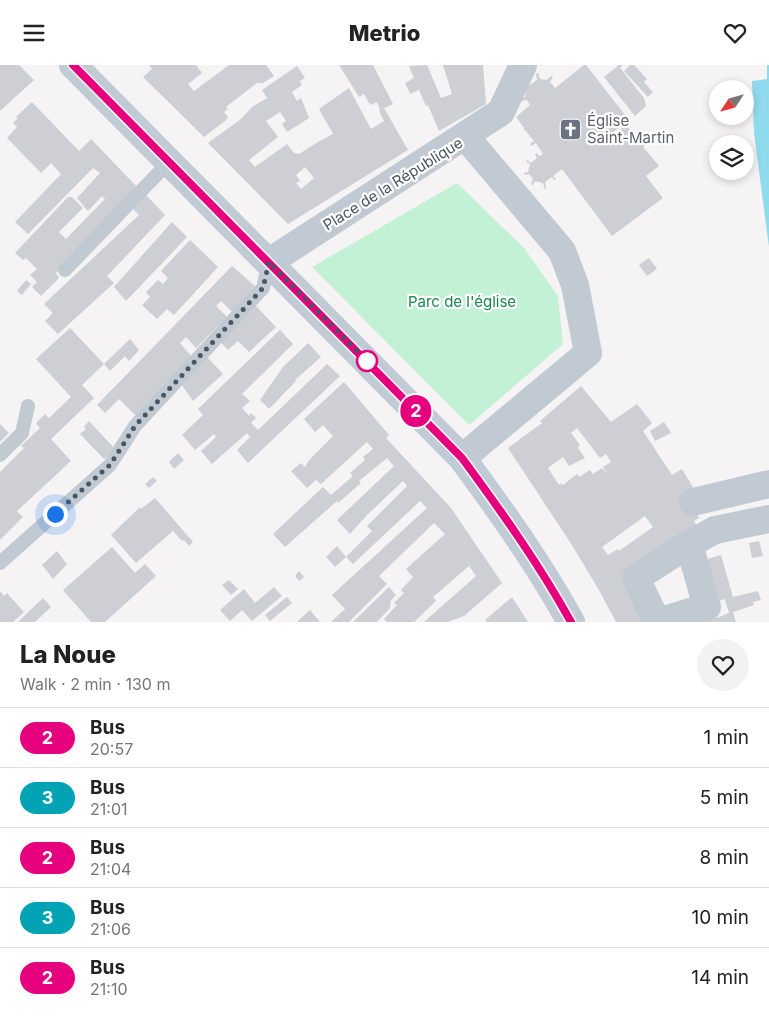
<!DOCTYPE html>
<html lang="en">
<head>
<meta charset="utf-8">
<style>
  :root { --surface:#fff; --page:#f2f2f2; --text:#222; --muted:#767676; --line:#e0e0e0 }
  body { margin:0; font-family:Inter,sans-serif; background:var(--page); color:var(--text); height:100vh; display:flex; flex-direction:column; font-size:19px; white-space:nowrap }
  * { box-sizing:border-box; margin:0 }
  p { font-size:16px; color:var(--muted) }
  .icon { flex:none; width:28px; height:28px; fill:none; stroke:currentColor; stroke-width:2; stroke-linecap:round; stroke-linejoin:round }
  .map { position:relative; height:557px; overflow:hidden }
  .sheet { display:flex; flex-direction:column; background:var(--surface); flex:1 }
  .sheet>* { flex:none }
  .badge { padding:0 10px; border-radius:16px; font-size:18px; line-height:32px }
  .needle { width:32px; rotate:234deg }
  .controls { position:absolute; left:709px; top:15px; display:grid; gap:10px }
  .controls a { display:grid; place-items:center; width:45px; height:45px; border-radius:50%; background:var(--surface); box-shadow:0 2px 8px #0003; font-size:25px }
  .you { position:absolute; width:25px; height:25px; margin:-12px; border:4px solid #fff; border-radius:50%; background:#1a73e8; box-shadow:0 0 0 8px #1a73e833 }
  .map>.badge { position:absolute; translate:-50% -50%; box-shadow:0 0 0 2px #fff }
  .round { display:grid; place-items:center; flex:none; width:52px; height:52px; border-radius:26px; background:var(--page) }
  .headline { display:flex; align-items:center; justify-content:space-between; height:85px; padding:0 20px }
  h1 { font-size:24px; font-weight:800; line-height:38px }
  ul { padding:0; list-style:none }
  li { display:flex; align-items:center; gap:15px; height:60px; padding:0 20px; border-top:1px solid var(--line) }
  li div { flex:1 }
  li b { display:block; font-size:19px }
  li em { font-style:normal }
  li .badge { min-width:55px; font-weight:700; text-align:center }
  header { display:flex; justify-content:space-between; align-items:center; height:65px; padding:0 20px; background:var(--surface); font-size:22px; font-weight:800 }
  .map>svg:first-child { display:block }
</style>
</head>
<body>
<header><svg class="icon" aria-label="menu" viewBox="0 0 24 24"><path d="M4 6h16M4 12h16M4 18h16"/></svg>Metrio<svg class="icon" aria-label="heart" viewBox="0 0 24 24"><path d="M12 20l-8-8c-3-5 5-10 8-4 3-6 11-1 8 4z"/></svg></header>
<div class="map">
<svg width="769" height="557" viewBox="0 0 769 557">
  <rect width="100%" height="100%" fill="#f5f3f3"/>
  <path fill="#c3f1d5" d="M 457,118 L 524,183 L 558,231 L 563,279 L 469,360 L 312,202 Z"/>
  <path fill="#90daee" d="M 767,0 L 769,0 L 769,182 L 754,68 L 752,16 L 767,14 Z"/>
  <g fill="#cdcfd5" fill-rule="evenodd">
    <path d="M 0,0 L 19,0 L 34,15 L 0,46 Z"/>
    <path d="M 149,0 L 196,0 L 202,8 L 188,19 L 194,26 L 229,0 L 266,0 L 274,11 L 263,18 L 257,18 L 226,42 L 228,44 L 224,47 L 228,52 L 226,55 L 204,72 L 143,12 L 152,4 Z"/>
    <path d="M 339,0 L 373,0 L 393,39 L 384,43 L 408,85 L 288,159 L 208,78 L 241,54 L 252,42 L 267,33 L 262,25 L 297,1 L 305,13 L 300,16 L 302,20 L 292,27 L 297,36 L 301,33 L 309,53 L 287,67 L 282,59 L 286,56 L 280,47 L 266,56 L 278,72 L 249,95 L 255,102 L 287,79 L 294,88 L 299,89 L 318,77 L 333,69 L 319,44 L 349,23 L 371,64 L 384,56 L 379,46 L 380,45 L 377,37 L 370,40 L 364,29 L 359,32 ZM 305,102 L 314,113 L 301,124 L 296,118 L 300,116 L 296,110 Z"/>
    <path d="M 427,0 L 441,33 L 452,29 L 443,0 L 483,0 L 486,39 L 439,66 L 428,40 L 426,41 L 419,25 L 410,29 L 405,18 L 414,13 L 409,1 Z"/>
    <path d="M 584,0 L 586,0 L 629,55 L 612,68 L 614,70 L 626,60 L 638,75 L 646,69 L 651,76 L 643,82 L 659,101 L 646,111 L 663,133 L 612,171 L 562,104 L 553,111 L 556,114 L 554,115 L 552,112 L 545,117 L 546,124 L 545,125 L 543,118 L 535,116 L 533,120 L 531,119 L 533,114 L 529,109 L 525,110 L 524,108 L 528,107 L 530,99 L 526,97 L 527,95 L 531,98 L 537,93 L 535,89 L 537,88 L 539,91 L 543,89 L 536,78 L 531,81 L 530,79 L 534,76 L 525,65 L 524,66 L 524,63 L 516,52 L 530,40 L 527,35 L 521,36 L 520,34 L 525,32 L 527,22 L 537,15 L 536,9 L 538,8 L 540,14 L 547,15 L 551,11 L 553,12 L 550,17 L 555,23 Z"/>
    <path d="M 617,0 L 623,0 L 620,3 L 644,33 L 646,41 L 635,51 L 604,12 L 618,1 Z"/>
    <path d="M 630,0 L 634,0 L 647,14 L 644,17 L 653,27 L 648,32 L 624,6 Z"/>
    <path d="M 32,37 L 79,86 L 91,74 L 139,124 L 60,203 L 56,208 L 59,212 L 58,214 L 41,231 L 32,222 L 37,217 L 30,210 L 37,204 L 26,193 L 23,195 L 15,188 L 68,132 L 72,132 L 83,143 L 59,167 L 66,174 L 105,134 L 102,131 L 88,146 L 77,133 L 100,108 L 93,103 L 28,169 L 15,157 L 61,109 L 51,98 L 41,108 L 7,73 L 17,62 L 13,58 L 18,53 L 16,52 Z"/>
    <path d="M 146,130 L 165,150 L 107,211 L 114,218 L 58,269 L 45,256 L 53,248 L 44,239 L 139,150 L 133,144 Z"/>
    <path d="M 172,157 L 187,172 L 126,236 L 114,222 Z"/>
    <path d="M 190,175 L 218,202 L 174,250 L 167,244 L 157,254 L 142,240 L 150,232 L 146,227 L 158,215 L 163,219 L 168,213 L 161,206 Z"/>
    <path d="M 649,193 L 657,204 L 647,211 L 639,200 Z"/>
    <path d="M 232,201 L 256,222 L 232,247 L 221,236 L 216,241 L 227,252 L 196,283 L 186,272 L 180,278 L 192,292 L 161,322 L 163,324 L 138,353 L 119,334 L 105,348 L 97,340 Z"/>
    <path d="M 26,215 L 31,219 L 22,230 L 17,226 Z"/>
    <path d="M 253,238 L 276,262 L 249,287 L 238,276 L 228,285 L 218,274 Z"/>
    <path d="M 70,263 L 104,299 L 130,274 L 139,285 L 129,296 L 125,291 L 110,306 L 104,299 L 82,320 L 94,333 L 51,374 L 71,396 L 17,446 L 23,452 L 0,475 L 0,407 L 24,383 L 21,381 L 40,363 L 36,358 L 45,349 L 49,353 L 71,332 L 36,294 Z"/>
    <path d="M 280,265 L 293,279 L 242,329 L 250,336 L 242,343 L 249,351 L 251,348 L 256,353 L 251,358 L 258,365 L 327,299 L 340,311 L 248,398 L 237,385 L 250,372 L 247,368 L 212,399 L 201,386 L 216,372 L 214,369 L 195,385 L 182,370 L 203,350 L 198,344 Z"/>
    <path d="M 308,278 L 321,292 L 295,315 L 296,316 L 269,344 L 260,335 L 283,302 Z"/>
    <path d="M 207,292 L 223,309 L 193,336 L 181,319 Z"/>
    <path d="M 344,317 L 389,370 L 386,373 L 451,443 L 502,518 L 464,551 L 448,557 L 424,557 L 476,511 L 469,501 L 433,532 L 436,536 L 414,557 L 387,557 L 384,554 L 397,540 L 394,538 L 404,528 L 401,525 L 413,512 L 406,504 L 445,469 L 434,458 L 379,511 L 387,519 L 349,557 L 331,557 L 345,544 L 332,530 L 427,443 L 420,436 L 353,499 L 346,492 L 372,466 L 367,461 L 407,421 L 403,416 L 367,450 L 350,469 L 337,455 L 394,401 L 387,393 L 359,416 L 361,418 L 338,438 L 337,436 L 285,482 L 273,469 L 323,422 L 331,430 L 353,411 L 350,408 L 365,395 L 363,392 L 373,384 L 367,377 L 321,419 L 316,415 L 307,423 L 291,406 L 301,398 L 305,402 L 309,395 L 333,371 L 323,360 L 315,367 L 304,354 Z"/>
    <path d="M 581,321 L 611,357 L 637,339 L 652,358 L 643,366 L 672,410 L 682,404 L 694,424 L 688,436 L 699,453 L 694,456 L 700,467 L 636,505 L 652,557 L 616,557 L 599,525 L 572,480 L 508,383 L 542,358 L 540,356 ZM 577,363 L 600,393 L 606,389 L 611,397 L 603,402 L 608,409 L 602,403 L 593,409 L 590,405 L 579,412 L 577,409 L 563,420 L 561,418 L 559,420 L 548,403 L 563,392 L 569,401 L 585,393 L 578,383 L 580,380 L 571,368 ZM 645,451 L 653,462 L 619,486 L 618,484 L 608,490 L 602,482 Z"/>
    <path d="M 89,356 L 115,384 L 104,394 L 80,369 L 86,364 L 84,362 Z"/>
    <path d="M 664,357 L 671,368 L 655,376 L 650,366 Z"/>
    <path d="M 0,359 L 9,368 L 0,377 Z"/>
    <path d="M 178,388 L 184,395 L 174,404 L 169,397 Z"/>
    <path d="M 153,412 L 157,416 L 149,423 L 145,419 Z"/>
    <path d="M 155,433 L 193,477 L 189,481 L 184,475 L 182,476 L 173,466 L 136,498 L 111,470 L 140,442 L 141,444 Z"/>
    <path d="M 759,476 L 763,491 L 752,493 L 749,478 Z"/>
    <path d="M 337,481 L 346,492 L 335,502 L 326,492 Z"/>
    <path d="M 112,482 L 135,508 L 145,499 L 156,511 L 105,557 L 91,557 L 63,525 Z"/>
    <path d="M 57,486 L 67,499 L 53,514 L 42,500 Z"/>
    <path d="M 721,490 L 733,532 L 758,526 L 761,535 L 753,537 L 754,540 L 733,547 L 736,557 L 704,557 L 713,545 L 716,553 L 729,548 L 725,534 L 712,538 L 700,496 Z"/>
    <path d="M 299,506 L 304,512 L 299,516 L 295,511 Z"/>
    <path d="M 229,515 L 238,524 L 231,530 L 222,520 Z"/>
    <path d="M 274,522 L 282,531 L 252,556 L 242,545 L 230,556 L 220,545 L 244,524 L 255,538 Z"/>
    <path d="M 389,522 L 396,530 L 391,535 L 390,543 L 377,557 L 353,557 Z"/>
    <path d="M 0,526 L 4,531 L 7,528 L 24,547 L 13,557 L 0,557 Z"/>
    <path d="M 287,532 L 292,538 L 270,556 L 265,550 Z"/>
    <path d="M 512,532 L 528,557 L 487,557 L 485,555 Z"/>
    <path d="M 43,533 L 51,542 L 35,557 L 18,557 Z"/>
    <path d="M 310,545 L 320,557 L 297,557 L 300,554 Z"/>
  </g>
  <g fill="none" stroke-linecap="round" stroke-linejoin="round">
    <g stroke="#c1cad2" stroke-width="14">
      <path d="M 65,205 L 169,97"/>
      <path d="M 0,390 L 22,368 L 28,341"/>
      <path d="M 0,498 L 110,400 L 135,361 L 263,223 L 269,197"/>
    </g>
    <g stroke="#c1cad2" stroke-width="28">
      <path d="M 269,197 L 501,47 L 523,0"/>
      <path d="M 462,393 L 588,288 L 575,220 L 562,186 L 465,71"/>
      <path d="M 693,437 L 769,419"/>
      <path d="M 657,557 L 636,513 L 689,479 L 715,465 L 769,454"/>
      <path d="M 658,557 L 707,542 L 689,479"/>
    </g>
    <path stroke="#c1cbd6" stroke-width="28" d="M 73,0 L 462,393 C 501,446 539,499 571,557"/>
  </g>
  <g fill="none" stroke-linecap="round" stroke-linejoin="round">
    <defs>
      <path id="line" d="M 73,0 L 462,393 C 501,446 539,499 571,557"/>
    </defs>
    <use href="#line" stroke="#fff" stroke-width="11"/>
    <use href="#line" stroke="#e6007e" stroke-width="8"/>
    <path stroke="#4a5661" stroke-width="5" stroke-dasharray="0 9" d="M 55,449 L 110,400 L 135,361 L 263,223 L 269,197 L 367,296"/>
  </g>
  <defs>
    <symbol id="church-square" viewBox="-11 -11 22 22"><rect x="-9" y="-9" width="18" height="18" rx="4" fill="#6b7280" stroke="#fff"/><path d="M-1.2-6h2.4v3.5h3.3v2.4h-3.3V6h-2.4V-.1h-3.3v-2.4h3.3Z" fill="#fff"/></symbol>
  </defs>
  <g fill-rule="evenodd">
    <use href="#church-square" x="558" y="52" width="25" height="25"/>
  </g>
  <circle fill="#fff" stroke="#e6007e" stroke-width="2.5" cx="367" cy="296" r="10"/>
  <g text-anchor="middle" stroke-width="4.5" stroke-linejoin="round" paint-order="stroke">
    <g font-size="15" fill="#5b616d" stroke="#fff" text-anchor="start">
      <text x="587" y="61">Église<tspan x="587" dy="17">Saint-Martin</tspan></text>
    </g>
    <g font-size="15" fill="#4a5661" stroke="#fff">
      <text transform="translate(393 119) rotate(-32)" y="5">Place de la République</text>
    </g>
    <g font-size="15" fill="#17864f" stroke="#fff">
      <text x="462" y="242">Parc de l'église</text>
    </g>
  </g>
</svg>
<div class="controls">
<a><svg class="needle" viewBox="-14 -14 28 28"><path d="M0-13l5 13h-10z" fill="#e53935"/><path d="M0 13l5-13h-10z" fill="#767676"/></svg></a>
<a><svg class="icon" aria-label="layers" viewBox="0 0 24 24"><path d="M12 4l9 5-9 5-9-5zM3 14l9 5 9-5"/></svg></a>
</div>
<div class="you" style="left:55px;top:449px"></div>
<b class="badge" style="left:416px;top:346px;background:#e6007e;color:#fff">2</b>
</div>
<section class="sheet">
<div class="headline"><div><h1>La Noue</h1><p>Walk · 2 min · 130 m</p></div><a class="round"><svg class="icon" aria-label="heart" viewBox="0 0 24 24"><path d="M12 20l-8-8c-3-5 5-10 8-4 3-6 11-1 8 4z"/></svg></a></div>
<ul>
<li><span class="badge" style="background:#e6007e;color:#fff">2</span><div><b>Bus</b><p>20:57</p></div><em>1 min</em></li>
<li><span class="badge" style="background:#00a3b4;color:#fff">3</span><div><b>Bus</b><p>21:01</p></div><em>5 min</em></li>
<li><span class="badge" style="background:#e6007e;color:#fff">2</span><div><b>Bus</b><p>21:04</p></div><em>8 min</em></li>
<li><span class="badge" style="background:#00a3b4;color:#fff">3</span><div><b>Bus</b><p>21:06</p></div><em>10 min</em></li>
<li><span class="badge" style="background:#e6007e;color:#fff">2</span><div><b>Bus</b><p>21:10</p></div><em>14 min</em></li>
</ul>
</section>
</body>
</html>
